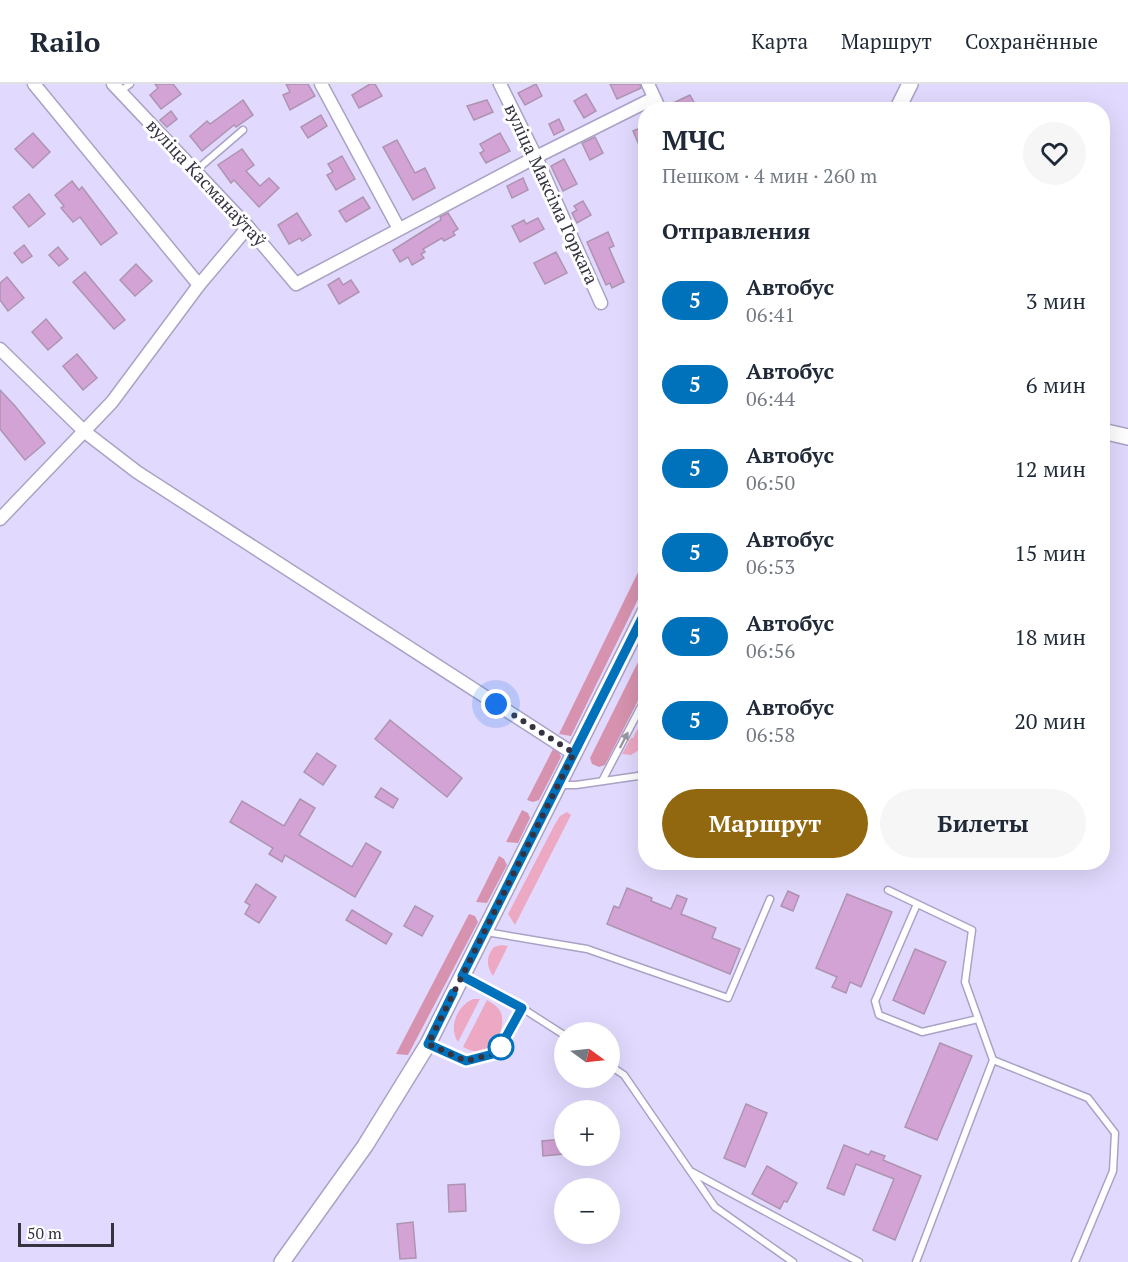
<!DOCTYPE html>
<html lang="ru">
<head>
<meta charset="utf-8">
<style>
  :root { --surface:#fff; --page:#f6f6f7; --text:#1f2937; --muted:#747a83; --line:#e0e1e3; --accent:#916810 }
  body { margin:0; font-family:"PT Serif",serif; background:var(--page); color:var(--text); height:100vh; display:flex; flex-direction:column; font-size:22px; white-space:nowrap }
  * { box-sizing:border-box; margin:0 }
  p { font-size:20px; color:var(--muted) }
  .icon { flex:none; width:33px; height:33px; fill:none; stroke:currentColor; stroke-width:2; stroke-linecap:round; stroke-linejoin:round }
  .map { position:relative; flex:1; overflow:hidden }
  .panel { position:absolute; left:638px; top:18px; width:472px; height:768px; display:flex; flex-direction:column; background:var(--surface); border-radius:24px; box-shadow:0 6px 24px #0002 }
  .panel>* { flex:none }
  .badge { padding:0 12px; border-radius:20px; font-size:21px; line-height:39px }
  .needle { width:39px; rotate:105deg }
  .tools { position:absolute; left:554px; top:938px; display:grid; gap:12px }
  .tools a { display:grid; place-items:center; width:66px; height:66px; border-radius:50%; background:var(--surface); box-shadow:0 6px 24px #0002; font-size:30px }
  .scale { position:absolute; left:18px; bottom:15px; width:96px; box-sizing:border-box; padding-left:6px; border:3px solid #363240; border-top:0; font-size:16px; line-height:21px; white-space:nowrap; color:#363240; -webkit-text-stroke:4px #fff; paint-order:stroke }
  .you { position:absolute; width:30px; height:30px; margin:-15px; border:4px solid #fff; border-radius:50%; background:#1a73e8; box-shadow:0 0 0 9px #1a73e833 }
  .map>.badge { position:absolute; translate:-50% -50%; box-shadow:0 0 0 3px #fff }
  h2 { padding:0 24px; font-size:22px; line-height:54px }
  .round { display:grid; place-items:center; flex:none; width:63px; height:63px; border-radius:32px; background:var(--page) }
  .summary { display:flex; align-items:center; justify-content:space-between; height:102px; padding:0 24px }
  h1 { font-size:28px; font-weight:600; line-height:45px }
  .action { display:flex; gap:12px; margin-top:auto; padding:12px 24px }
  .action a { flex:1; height:69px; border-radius:36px; background:var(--accent); color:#fff; font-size:24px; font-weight:600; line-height:69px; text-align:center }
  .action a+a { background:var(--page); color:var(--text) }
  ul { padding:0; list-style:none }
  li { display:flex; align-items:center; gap:18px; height:84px; padding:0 24px }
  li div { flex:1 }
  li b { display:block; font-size:22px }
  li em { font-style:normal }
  li .badge { min-width:66px; font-weight:700; text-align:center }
  header { display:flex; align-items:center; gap:36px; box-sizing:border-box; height:84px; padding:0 30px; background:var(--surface); border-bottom:2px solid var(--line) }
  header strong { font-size:28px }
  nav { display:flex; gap:33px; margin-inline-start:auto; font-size:21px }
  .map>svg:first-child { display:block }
</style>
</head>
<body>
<header>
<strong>Railo</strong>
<nav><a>Карта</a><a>Маршрут</a><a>Сохранённые</a></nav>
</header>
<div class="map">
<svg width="1128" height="1178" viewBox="0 0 1128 1178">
  <rect width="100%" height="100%" fill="#e2dafe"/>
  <g fill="#eda9c4">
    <path d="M 645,631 L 645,662 L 631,671 L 622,670 L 631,654 L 633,654 Z"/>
    <path d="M 567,728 L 571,731 L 515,841 L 508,830 L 555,740 L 560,732 Z"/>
    <path d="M 501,861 L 508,862 L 493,892 C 486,882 486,872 494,863 Z"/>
    <path d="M 473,915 L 480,915 L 458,958 C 448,943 457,922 473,915 Z"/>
    <path d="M 487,916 C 493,920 498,922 501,929 C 506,943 496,964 481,967 C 475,969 468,965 463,963 Z"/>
  </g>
  <g fill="#d692ae">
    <path d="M 645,474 L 645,501 L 571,652 L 559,650 Z"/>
    <path d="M 645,564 L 645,603 L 605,681 L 599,683 L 592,680 L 590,674 Z"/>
    <path d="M 553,665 L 559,668 L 561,673 L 539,716 L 533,718 L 527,716 Z"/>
    <path d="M 522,726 L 528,729 L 530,734 L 518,759 L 506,758 Z"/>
    <path d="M 499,772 L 504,775 L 507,781 L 487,819 L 476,818 Z"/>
    <path d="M 469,830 L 475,832 L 478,838 L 408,971 L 396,970 Z"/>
  </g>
  <g fill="#d3a3d6" stroke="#ae94b0" stroke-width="1.5">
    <path d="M 155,0 L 173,0 L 181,10 L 161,25 L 150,11 L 158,4 Z"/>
    <path d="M 286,0 L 308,0 L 315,12 L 290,26 L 283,11 L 290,8 Z"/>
    <path d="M 370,0 L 375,0 L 382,12 L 359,24 L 352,11 Z"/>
    <path d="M 536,0 L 542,12 L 525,21 L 518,9 Z"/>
    <path d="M 610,0 L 640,0 L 641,4 L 617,15 Z"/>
    <path d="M 586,10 L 596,27 L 584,34 L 574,17 Z"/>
    <path d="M 690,11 L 696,22 L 689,26 L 668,26 L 667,22 Z"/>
    <path d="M 243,16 L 253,31 L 236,43 L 234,41 L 202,67 L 190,52 L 207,37 L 210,40 Z"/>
    <path d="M 487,16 L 493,28 L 474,36 L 467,22 Z"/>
    <path d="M 171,27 L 177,35 L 167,43 L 160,36 Z"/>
    <path d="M 321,31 L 327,42 L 308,54 L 301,43 Z"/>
    <path d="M 559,35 L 564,46 L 554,51 L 549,40 Z"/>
    <path d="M 645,42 L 645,75 L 633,47 Z"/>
    <path d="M 33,49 L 50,68 L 33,84 L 15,65 Z"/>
    <path d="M 500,49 L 510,67 L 486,79 L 480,69 L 484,67 L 480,60 Z"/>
    <path d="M 595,53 L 603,69 L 590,76 L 582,59 Z"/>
    <path d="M 397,56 L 415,89 L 425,84 L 435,104 L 413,116 L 383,63 Z"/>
    <path d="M 242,65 L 254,81 L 246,87 L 260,102 L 269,94 L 279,104 L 259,123 L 234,96 L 231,99 L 218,81 Z"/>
    <path d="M 342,72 L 355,95 L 336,106 L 327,91 L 333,88 L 328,80 Z"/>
    <path d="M 564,75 L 577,100 L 563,107 L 551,82 Z"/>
    <path d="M 523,94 L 528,106 L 512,114 L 507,102 Z"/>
    <path d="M 72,97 L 79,106 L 82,103 L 117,149 L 101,161 L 80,133 L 73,138 L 61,124 L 64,122 L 55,111 Z"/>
    <path d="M 29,110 L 45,130 L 29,143 L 13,123 Z"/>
    <path d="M 363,113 L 370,124 L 346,138 L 339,127 Z"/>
    <path d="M 583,117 L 591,131 L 577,139 L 572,129 L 577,126 L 574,122 Z"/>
    <path d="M 297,129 L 311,151 L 302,157 L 300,154 L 289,160 L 278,141 Z"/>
    <path d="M 448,129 L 458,145 L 453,148 L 455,151 L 444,157 L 442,154 L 423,165 L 425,168 L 421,170 L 424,174 L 412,181 L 408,173 L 400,178 L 393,166 L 428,144 L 441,136 L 440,133 Z"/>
    <path d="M 538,134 L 544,145 L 520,158 L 512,142 L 524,136 L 526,140 Z"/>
    <path d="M 608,148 L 614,162 L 609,164 L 624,198 L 612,204 L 610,199 L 606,201 L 587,158 Z"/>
    <path d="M 24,161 L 32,172 L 22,179 L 14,169 Z"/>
    <path d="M 58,163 L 68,175 L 59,182 L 49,171 Z"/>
    <path d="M 556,168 L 567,189 L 545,200 L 534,179 Z"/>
    <path d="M 136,180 L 152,197 L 135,212 L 120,196 Z"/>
    <path d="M 85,188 L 125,236 L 114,245 L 73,198 Z"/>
    <path d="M 7,193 L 24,214 L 8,227 L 0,216 L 0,199 Z"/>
    <path d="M 339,194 L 343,201 L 351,196 L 359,208 L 339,220 L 328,201 Z"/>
    <path d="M 46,235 L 62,254 L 48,266 L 32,248 Z"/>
    <path d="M 77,270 L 97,294 L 83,306 L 63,282 Z"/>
    <path d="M 0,306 L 15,322 L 45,359 L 25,376 L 0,345 Z"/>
    <path d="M 390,636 L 462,694 L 447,713 L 375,655 Z"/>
    <path d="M 317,669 L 336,682 L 323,701 L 304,688 Z"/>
    <path d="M 381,704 L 398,715 L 393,724 L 375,713 Z"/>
    <path d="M 300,715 L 315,724 L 299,751 L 352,783 L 366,759 L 381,768 L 355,813 L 285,771 L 282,778 L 269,770 L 273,764 L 230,738 L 242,717 L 284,742 Z"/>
    <path d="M 256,800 L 276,813 L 259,839 L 245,830 L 250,821 L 245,818 Z"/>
    <path d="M 627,804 L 652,814 L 651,817 L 671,825 L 677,811 L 687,815 L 681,830 L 716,844 L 712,854 L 740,865 L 730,890 L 607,840 L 614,822 L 619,824 Z"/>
    <path d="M 788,807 L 799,812 L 793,827 L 781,822 Z"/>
    <path d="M 847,810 L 892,828 L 861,903 L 850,898 L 846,909 L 832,903 L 837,893 L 816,884 Z"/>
    <path d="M 415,822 L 433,832 L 422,852 L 404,842 Z"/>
    <path d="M 352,826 L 392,850 L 386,860 L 346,836 Z"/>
    <path d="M 915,865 L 946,878 L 924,930 L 893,916 Z"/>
    <path d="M 940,959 L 972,972 L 937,1056 L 905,1043 Z"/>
    <path d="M 746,1020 L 767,1029 L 745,1083 L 724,1074 Z"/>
    <path d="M 564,1055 L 564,1070 L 543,1072 L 542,1057 Z"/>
    <path d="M 844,1061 L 869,1071 L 871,1067 L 885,1072 L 883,1076 L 921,1092 L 895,1156 L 873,1146 L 894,1095 L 856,1080 L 844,1111 L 827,1104 Z"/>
    <path d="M 767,1082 L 797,1099 L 787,1118 L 784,1117 L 780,1125 L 752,1110 Z"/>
    <path d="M 465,1100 L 466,1127 L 449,1128 L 448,1101 Z"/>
    <path d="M 413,1138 L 416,1174 L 400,1175 L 397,1140 Z"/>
  </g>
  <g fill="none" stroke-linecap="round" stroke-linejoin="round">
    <defs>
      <g id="service">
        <path d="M 121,7 L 130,0"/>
        <path d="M 200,83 L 243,46"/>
        <path d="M 640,692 L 645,682"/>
        <path d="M 602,697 L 645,615"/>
        <path d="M 560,701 L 576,701 L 645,691"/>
        <path d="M 888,806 L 972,846 L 965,898 L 993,976 L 916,1178"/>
        <path d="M 917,820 L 875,917 L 879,931 L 922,948 L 978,935"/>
        <path d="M 486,848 L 587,865 L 728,914 L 770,815"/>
        <path d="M 464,893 L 522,924 L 564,951"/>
        <path d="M 429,960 C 458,974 464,981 497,969 L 522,924"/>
        <path d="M 993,976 L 1088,1014 L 1115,1049 L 1113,1087 L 1075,1178"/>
        <path d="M 609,981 L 624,991 L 715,1123 L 793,1178"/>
        <path d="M 692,1088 L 859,1178"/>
      </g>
      <g id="minor">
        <path d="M 34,0 L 199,201"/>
        <path d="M 113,0 L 248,143 L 296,200 L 536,73 L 654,14"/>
        <path d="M 321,0 L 399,145"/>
        <path d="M 500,0 L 536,73 L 601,219"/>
        <path d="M 648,0 L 660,26"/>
        <path d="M 0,265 L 85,348 L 137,388 L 574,670"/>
        <path d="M 0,435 L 112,318 L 199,201 L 248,143"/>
      </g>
      <g id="tertiary">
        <path d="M 897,26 L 910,0"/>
        <path d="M 1102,347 L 1128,353"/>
        <path d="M 282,1178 L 365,1062 L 428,960 L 645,528"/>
      </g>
    </defs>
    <use href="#service" stroke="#aaa2c5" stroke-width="9"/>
    <use href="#minor" stroke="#aaa2c5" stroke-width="15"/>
    <use href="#tertiary" stroke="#aaa2c5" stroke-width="18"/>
    <use href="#service" stroke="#fff" stroke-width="6"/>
    <use href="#minor" stroke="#fff" stroke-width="12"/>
    <use href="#tertiary" stroke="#fff" stroke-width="15"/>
  </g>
  <defs><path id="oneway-solid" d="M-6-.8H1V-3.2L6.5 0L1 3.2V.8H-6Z" transform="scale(1.5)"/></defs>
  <use fill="#9a98a0" href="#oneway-solid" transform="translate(624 656) rotate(-63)"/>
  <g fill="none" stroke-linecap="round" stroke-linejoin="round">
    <defs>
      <path id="line" d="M 453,909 L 428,960 L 466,977 L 497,969 L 522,924 L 462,892 L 645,528"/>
    </defs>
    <use href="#line" stroke="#fff" stroke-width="14"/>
    <use href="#line" stroke="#0072bc" stroke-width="9"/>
    <path stroke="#363240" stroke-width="6" stroke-dasharray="0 10.8" d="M 496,620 L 574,669 L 428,960 L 466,977 L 497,969 L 501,963"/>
  </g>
  <circle fill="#fff" stroke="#0072bc" stroke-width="3" cx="501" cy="963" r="12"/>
  <g text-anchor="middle" stroke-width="6" stroke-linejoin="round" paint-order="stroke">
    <g font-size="18" fill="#363240" stroke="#fff">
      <text transform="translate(206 99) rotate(47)" y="6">вуліца Касманаўтаў</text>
      <text transform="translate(551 110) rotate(65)" y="6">вуліца Максіма Горкага</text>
    </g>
  </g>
</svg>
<div class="tools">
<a><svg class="needle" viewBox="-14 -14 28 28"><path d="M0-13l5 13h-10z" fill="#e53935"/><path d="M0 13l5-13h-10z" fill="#747a83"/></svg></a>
<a>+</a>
<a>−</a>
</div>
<div class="scale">50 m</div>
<div class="you" style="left:496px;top:620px"></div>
<section class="panel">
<div class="summary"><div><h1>МЧС</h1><p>Пешком · 4 мин · 260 m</p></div><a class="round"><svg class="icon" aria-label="heart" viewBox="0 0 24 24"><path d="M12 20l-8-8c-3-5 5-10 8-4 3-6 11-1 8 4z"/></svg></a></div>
<h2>Отправления</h2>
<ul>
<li><span class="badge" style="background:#0072bc;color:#fff">5</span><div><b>Автобус</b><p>06:41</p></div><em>3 мин</em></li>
<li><span class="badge" style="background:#0072bc;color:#fff">5</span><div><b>Автобус</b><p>06:44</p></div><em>6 мин</em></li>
<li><span class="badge" style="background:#0072bc;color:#fff">5</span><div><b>Автобус</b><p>06:50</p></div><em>12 мин</em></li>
<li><span class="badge" style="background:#0072bc;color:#fff">5</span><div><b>Автобус</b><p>06:53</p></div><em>15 мин</em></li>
<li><span class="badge" style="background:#0072bc;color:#fff">5</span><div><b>Автобус</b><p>06:56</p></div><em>18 мин</em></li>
<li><span class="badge" style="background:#0072bc;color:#fff">5</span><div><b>Автобус</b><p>06:58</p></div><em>20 мин</em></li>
</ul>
<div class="action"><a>Маршрут</a><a>Билеты</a></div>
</section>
</div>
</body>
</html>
